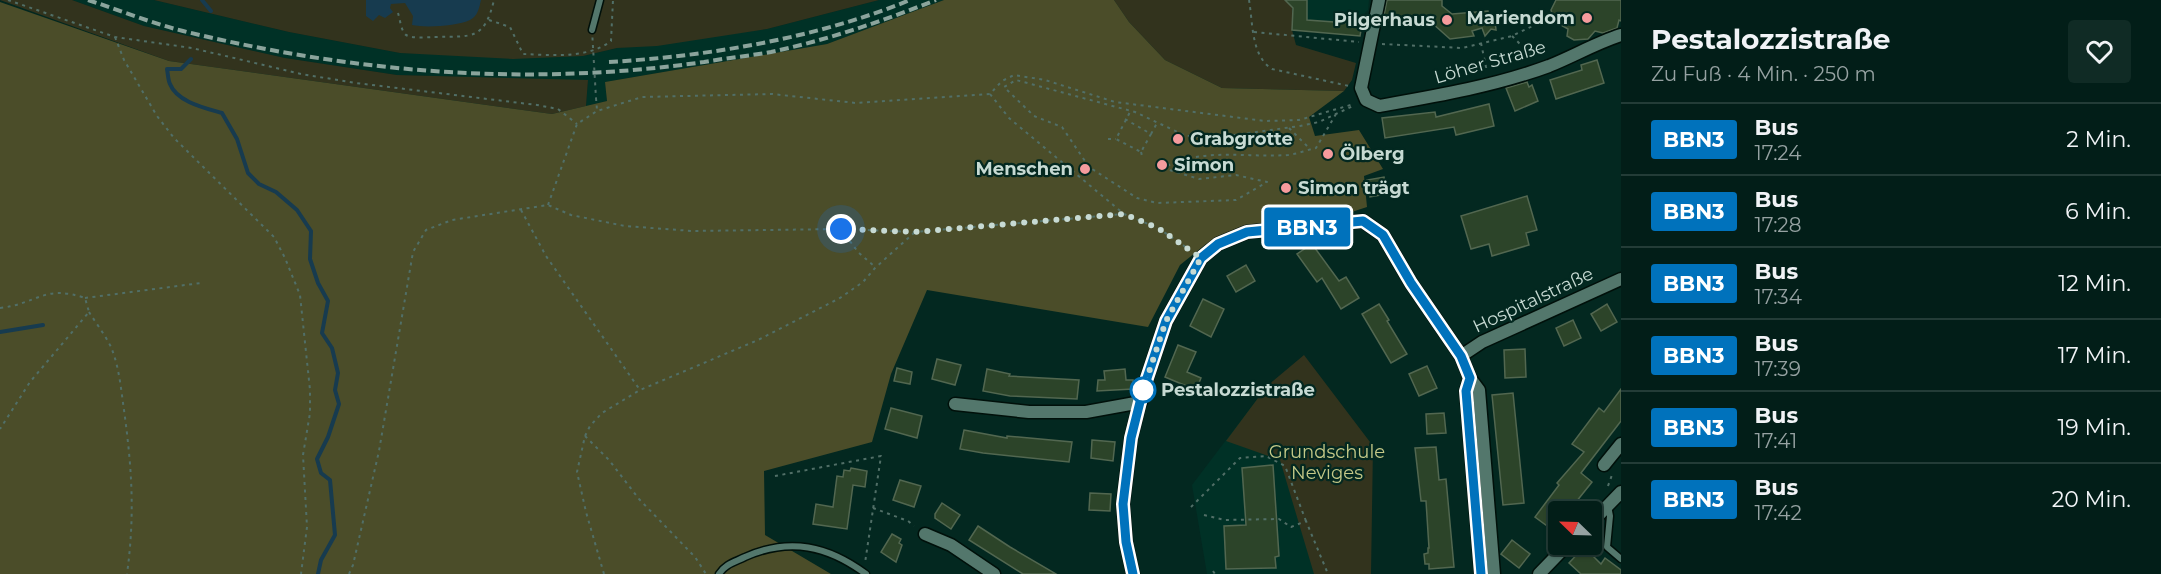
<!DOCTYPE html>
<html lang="de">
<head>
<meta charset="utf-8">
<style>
  :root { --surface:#021e18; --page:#102b25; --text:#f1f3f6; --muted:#96a2a2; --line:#233c37 }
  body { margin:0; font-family:Montserrat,sans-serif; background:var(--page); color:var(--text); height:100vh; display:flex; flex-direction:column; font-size:22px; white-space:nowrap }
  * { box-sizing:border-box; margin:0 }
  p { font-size:20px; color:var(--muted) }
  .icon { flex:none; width:33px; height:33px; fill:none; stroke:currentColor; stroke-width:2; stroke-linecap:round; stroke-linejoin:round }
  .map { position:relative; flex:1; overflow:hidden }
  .side { display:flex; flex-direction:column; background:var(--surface); width:540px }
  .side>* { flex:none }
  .badge { padding:0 12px; border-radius:4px; font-size:21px; line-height:39px }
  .needle { width:39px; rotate:293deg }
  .fabs { position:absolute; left:1548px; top:501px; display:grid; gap:12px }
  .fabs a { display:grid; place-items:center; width:54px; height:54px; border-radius:6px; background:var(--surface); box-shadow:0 2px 4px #0004,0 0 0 2px var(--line); font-size:30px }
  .you { position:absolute; width:30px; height:30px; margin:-15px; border:4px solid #fff; border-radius:50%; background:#1a73e8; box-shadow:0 0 0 9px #1a73e833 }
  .map>.badge { position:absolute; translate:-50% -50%; box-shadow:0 0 0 3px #fff }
  .round { display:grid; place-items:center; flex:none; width:63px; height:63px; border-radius:6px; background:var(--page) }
  .overview { display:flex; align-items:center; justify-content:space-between; height:102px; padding:0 30px }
  h1 { font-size:28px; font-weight:700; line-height:45px }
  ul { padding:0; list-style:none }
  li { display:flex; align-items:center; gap:18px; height:72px; padding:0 30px; border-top:2px solid var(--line) }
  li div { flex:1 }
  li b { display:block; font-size:22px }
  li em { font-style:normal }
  li .badge { min-width:66px; font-weight:700; text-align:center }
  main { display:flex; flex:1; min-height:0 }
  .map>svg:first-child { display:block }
</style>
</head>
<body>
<main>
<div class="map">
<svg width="1621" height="574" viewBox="0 0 1621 574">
  <rect width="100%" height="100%" fill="#032820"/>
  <g fill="#003126">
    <path d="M 72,0 L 154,0 L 289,32 L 400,53 L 583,56 L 617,48 L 767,29 L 879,0 L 944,0 L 827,44 L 605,82 L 607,101 L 586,106 L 588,81 L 397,75 L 285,58 L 144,26 Z"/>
    <path d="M 1292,0 L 1369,0 L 1368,10 L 1365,13 L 1360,36 L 1292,30 Z"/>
    <path d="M 1267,386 L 1342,574 L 1207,574 L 1192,485 Z"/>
  </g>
  <g fill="#32331d">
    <path d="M 0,0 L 72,0 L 144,26 L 285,58 L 397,75 L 588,80 L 586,106 L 552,114 L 169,61 Z"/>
    <path d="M 154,0 L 879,0 L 767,29 L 657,46 L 617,48 L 583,56 L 513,59 L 400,53 L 289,32 Z"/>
    <path d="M 1114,0 L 1292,0 L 1292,30 L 1296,45 L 1356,63 L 1352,80 L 1344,91 L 1222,88 L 1165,60 L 1129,22 Z"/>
    <path d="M 1304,355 L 1373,446 L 1371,574 L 1314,574 L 1280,460 L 1226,441 L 1267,386 Z"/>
  </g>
  <path fill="#4b4d29" d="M 944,0 L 1114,0 L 1129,22 L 1165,60 L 1222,88 L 1344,91 L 1309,117 L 1315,136 L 1359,130 L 1383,169 L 1364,176 L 1367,207 L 1303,228 L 1206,244 L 1180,265 L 1148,327 L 927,290 L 891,374 L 872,442 L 764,471 L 765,535 L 831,574 L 0,574 L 0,2 L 169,61 L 552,114 L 607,101 L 605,82 L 827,44 Z"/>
  <path fill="#173b4f" d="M 366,0 L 481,0 C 479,8 478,16 470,20 C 458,26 425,28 412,25 L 413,16 L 405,3 L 391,4 L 390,8 L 393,12 L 385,18 L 379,15 L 373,21 L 366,16 Z"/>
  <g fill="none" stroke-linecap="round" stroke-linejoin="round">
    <g stroke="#173b4f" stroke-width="4">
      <path d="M 202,0 L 211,11"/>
      <path d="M 191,59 L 181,69 L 167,69 C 168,74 168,80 170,84 C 177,102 205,108 222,113 L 237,139 L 248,173 L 259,184 L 276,192 L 297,210 L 311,231 L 310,259 L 318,283 L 328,301 L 322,333 L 332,348 L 338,373 L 335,390 L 339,404 L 328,437 L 317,459 L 321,473 L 330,480 L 335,535 L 321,560 L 318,574"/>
      <path d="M 0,332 L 43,325"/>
    </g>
  </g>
  <g fill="#2c4429" stroke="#526750" stroke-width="1.5">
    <path d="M 1285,0 L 1307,0 L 1307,20 L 1362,24 L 1360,36 L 1292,30 L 1293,8 Z"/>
    <path d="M 1387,0 L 1442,0 L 1442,6 L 1452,14 L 1488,11 L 1489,15 L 1495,20 L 1496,30 L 1491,29 L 1485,36 L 1482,28 L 1472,31 L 1474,36 L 1450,39 L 1432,23 L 1383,20 Z"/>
    <path d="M 1556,0 L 1621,0 L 1621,21 L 1619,20 L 1617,28 L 1603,33 L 1595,31 L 1588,39 L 1574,40 L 1567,36 L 1568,29 L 1554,21 L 1551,10 Z"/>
    <path d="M 1597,60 L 1604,83 L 1556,99 L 1550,80 L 1582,70 L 1581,65 Z"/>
    <path d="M 1527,82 L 1529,87 L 1532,85 L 1538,101 L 1515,111 L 1506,88 Z"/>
    <path d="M 1489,104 L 1494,126 L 1456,135 L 1454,127 L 1385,138 L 1382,118 L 1435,112 L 1436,117 Z"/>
    <path d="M 1384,177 L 1387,194 L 1370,197 L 1367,180 Z"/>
    <path d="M 1527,196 L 1537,230 L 1526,233 L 1529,245 L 1492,256 L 1489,244 L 1471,249 L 1461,216 Z"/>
    <path d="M 1312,244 L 1339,281 L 1346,277 L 1359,298 L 1341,309 L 1322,278 L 1317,282 L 1297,254 Z"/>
    <path d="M 1246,265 L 1255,281 L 1236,292 L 1227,276 Z"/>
    <path d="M 1203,299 L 1224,309 L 1211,337 L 1190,326 Z"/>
    <path d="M 1379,304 L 1389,320 L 1387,321 L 1407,354 L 1391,363 L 1362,314 Z"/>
    <path d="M 1607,304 L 1617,322 L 1601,331 L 1591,314 Z"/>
    <path d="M 1573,320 L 1581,338 L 1564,346 L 1556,328 Z"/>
    <path d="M 1178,345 L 1196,352 L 1187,372 L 1201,378 L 1196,390 L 1165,377 Z"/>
    <path d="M 1525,349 L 1526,377 L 1505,378 L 1504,350 Z"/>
    <path d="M 937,359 L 961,365 L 955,385 L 932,379 Z"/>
    <path d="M 1427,366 L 1437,388 L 1419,396 L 1409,374 Z"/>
    <path d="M 897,368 L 912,372 L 910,384 L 894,381 Z"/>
    <path d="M 987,369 L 1010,374 L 1009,376 L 1079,380 L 1077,399 L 1010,396 L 983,391 Z"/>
    <path d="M 1125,369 L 1126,380 L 1133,380 L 1133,389 L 1097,391 L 1098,380 L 1105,380 L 1104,371 Z"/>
    <path d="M 1621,389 L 1621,421 L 1581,473 L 1592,482 L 1568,512 L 1558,512 L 1558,525 L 1554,531 L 1535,517 L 1559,485 L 1557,483 L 1584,452 L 1572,444 L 1599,408 L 1604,412 Z"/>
    <path d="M 1513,393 L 1524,503 L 1503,505 L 1492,395 Z"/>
    <path d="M 891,408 L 922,416 L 917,438 L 885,429 Z"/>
    <path d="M 1444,413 L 1446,433 L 1427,434 L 1426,414 Z"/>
    <path d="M 964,430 L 1007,438 L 1007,436 L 1072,442 L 1069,462 L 983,453 L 960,449 Z"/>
    <path d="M 1092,440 L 1115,442 L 1113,461 L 1091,458 Z"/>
    <path d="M 1436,447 L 1439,480 L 1446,479 L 1454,567 L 1429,569 L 1429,564 L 1425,564 L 1424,554 L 1428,553 L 1428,548 L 1429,548 L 1426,501 L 1421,501 L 1415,448 Z"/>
    <path d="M 1273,465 L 1279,556 L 1275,557 L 1276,568 L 1226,569 L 1224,526 L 1246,525 L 1242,468 Z"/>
    <path d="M 851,468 L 867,471 L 865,487 L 853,485 L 847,529 L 813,524 L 816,504 L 833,507 L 837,476 L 843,477 L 844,470 L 850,471 Z"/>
    <path d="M 900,480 L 921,486 L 914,507 L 893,500 Z"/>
    <path d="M 1090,493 L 1111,494 L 1110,511 L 1089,510 Z"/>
    <path d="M 942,503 L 960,515 L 951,529 L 935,518 L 935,514 Z"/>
    <path d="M 978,526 L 1010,547 L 1056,574 L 1023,574 L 969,540 Z"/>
    <path d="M 892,534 L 901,539 L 899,543 L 902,545 L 896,562 L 881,552 Z"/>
    <path d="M 1512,540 L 1530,554 L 1519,568 L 1501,554 Z"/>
    <path d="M 1584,547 L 1601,564 L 1605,558 L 1621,570 L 1621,574 L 1581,574 L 1569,563 Z"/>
  </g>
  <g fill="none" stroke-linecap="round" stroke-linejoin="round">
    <defs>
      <g id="service">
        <path d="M 592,30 L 600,0"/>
        <path d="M 1608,506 L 1610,516 L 1607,547 L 1621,559"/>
        <path d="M 719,574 C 725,564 735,562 745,557 C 790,537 828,546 866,574"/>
      </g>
      <g id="minor">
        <path d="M 1379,0 L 1361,88 L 1366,100 L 1379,106 C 1436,96 1495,86 1549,66 C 1574,56 1596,43 1621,35"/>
        <path d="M 1461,356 L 1482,342 L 1621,279"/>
        <path d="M 1470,378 L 1466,391 L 1481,574"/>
        <path d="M 955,404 L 1029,412 L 1086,412 L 1141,402"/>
        <path d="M 1604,465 L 1621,444"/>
        <path d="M 1592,522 L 1621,492"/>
        <path d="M 925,534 L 951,545 L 994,574"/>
        <path d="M 1133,574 L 1126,542 L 1123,504 L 1131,438 L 1143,390 L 1166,321 L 1201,258 L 1218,244 L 1247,232 L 1363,221 L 1383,235 L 1411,283 L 1461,356 L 1470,378 L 1479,390 L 1494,574"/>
        <path d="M 1539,574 L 1568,544"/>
      </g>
    </defs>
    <use href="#service" stroke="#00100a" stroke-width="9"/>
    <use href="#minor" stroke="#00100a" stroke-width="15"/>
    <g stroke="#516f67" stroke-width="2" stroke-dasharray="3 4.5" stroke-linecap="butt">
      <path d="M 8,0 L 115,37 L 192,48 L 301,74 L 356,83 L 537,105 L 558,109 L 577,124"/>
      <path d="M 1249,0 C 1253,23 1251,56 1272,69 L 1349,86"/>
      <path d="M 398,13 C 400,19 401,31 406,35 C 414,39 426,37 435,37 C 472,36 484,41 494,0"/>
      <path d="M 489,20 L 510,27 L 523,54 C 551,55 588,59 611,41 L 613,0"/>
      <path d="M 1254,32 L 1359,42"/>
      <path d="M 1512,36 L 1531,55 L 1537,53 L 1539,55"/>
      <path d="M 115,37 L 124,60 L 157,116 L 174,138 L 274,237 L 285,258 L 300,295 L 310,390 L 310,413 L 303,455 L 307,527 L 301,574"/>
      <path d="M 1481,43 L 1486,67 L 1495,65 L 1497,68"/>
      <path d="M 1382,44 L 1462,48 L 1512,36 L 1553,16"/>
      <path d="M 990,94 L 1009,118 L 1124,214 L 1158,228 L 1190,250"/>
      <path d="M 596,98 L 597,110"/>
      <path d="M 1336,114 L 1316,148 C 1307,150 1297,154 1288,155 C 1246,158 1202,147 1163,168 L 1199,179 L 1236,175 L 1267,182 L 1236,200 L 1157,203 L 1137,198 L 1089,167 L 1062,127 L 1034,116 L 1004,87 L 1016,80 L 1135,112 L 1186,136 L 1220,137 L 1300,126 L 1319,122 L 1355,105"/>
      <path d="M 1125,119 L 1151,134 L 1141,152 L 1116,139 L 1130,112"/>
      <path d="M 1289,128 L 1310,149"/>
      <path d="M 1151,134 L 1157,123"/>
      <path d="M 1108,139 L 1116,139"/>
      <path d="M 1141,152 L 1143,159"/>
      <path d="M 548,205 L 577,124 L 597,111 L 642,97 L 772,94 L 856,103 L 990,94 L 1002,81 L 1014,75 L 1045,80 L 1115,102 L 1265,121 L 1299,120 L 1354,104"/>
      <path d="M 521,210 L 546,256 L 640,390"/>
      <path d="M 841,229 L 858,252 L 875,267"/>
      <path d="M 85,298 L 201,283"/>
      <path d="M 0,308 C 37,304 44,284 85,298 L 89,312 L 30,382 L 0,429"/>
      <path d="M 89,312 C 96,323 105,335 111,347 C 119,366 121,389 124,410 C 132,469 135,515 127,574"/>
      <path d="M 585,436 L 609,460 L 639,499 L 695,557 L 706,574"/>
      <path d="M 775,476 L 881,456 L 865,563"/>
      <path d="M 1608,486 L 1612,475"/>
      <path d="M 1191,507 L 1240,458 L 1266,456 L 1285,466 L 1306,521"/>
      <path d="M 873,508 L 908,521 L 914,526"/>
      <path d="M 1204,515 L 1225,520 L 1279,519 L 1291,527 L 1306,521 L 1328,574"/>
      <path d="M 1213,571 L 1215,574"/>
      <path d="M 349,574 L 353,565 L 379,451 L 413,252 L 426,230 L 452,220 L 548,205 L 571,215 L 625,226 L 692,231 L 841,229 L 915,232 L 1124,214"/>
      <path d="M 604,574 L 586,512 L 577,472 L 585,436 L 590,426 L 602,413 L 640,390 L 758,340 L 840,298 L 863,282 L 875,268 L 915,232"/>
    </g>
    <use href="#service" stroke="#53776c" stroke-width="6"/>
    <use href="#minor" stroke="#53776c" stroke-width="12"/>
    <g stroke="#8ba49c" stroke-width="4" stroke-dasharray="9 4.5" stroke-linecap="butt">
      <path d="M 88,0 C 119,10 151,23 183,31 C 355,73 528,87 704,62 C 726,58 749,56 771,52 C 827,40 883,21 936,0"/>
      <path d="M 609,62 C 710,56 817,38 910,0"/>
    </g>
    <path stroke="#516f67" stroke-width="2" stroke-dasharray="3 4.5" stroke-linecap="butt" d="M 592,30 L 596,98"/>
  </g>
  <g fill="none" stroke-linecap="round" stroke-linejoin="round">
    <defs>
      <path id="line" d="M 1133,574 L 1126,542 L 1123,504 L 1131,438 L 1143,390 L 1166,321 L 1201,258 L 1218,244 L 1247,232 L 1363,221 L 1383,235 L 1411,283 L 1461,356 L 1470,378 L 1466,391 L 1481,574"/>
    </defs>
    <use href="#line" stroke="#fff" stroke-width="14"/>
    <use href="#line" stroke="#0072bc" stroke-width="9"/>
    <path stroke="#c7dad3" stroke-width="6" stroke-dasharray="0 10.8" d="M 841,229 L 915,232 L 1124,214 L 1158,228 L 1201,258 L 1166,321 L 1143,390"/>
  </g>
  <g fill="#f59b9d" stroke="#032820" stroke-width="2">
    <circle cx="1587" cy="18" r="6"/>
    <circle cx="1447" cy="20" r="6"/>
    <circle cx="1178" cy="139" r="6"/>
    <circle cx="1328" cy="154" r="6"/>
    <circle cx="1162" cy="165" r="6"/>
    <circle cx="1085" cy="169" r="6"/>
    <circle cx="1286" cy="188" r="6"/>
  </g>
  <circle fill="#fff" stroke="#0072bc" stroke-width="3" cx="1143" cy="390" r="12"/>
  <g text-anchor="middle" stroke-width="4.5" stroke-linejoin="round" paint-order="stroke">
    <g font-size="18" font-weight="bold" fill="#c7dad3" stroke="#032820" text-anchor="start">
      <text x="1575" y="24" text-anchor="end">Mariendom</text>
      <text x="1435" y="26" text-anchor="end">Pilgerhaus</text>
      <text x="1190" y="145">Grabgrotte</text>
      <text x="1340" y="160">Ölberg</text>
      <text x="1174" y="171">Simon</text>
      <text x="1073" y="175" text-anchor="end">Menschen</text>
      <text x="1298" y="194">Simon trägt</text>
    </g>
    <g font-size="18" fill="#c7dad3" stroke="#032820">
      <text transform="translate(1490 62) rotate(-16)" y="6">Löher Straße</text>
      <text transform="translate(1533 300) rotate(-25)" y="6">Hospitalstraße</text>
    </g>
    <g font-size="18" font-weight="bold" fill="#c7dad3" stroke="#032820" text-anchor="start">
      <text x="1161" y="396">Pestalozzistraße</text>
    </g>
    <g font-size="18" fill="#c5c988" stroke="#032820">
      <text x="1327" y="458">Grundschule<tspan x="1327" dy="21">Neviges</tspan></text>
    </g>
  </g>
</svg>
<div class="fabs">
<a><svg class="needle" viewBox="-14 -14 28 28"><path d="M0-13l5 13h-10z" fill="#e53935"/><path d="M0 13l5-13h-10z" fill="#96a2a2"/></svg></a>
</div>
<div class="you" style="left:841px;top:229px"></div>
<b class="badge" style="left:1307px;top:227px;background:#0072bc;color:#fff">BBN3</b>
</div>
<section class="side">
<div class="overview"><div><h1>Pestalozzistraße</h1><p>Zu Fuß · 4 Min. · 250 m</p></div><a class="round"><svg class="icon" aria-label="heart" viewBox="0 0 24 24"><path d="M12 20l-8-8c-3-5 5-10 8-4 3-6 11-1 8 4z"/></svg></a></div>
<ul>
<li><span class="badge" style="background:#0072bc;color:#fff">BBN3</span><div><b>Bus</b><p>17:24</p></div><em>2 Min.</em></li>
<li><span class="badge" style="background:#0072bc;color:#fff">BBN3</span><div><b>Bus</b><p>17:28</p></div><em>6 Min.</em></li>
<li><span class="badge" style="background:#0072bc;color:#fff">BBN3</span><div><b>Bus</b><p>17:34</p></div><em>12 Min.</em></li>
<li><span class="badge" style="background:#0072bc;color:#fff">BBN3</span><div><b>Bus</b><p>17:39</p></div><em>17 Min.</em></li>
<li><span class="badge" style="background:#0072bc;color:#fff">BBN3</span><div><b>Bus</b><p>17:41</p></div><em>19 Min.</em></li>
<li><span class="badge" style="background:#0072bc;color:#fff">BBN3</span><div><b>Bus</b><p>17:42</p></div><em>20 Min.</em></li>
</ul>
</section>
</main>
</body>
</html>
